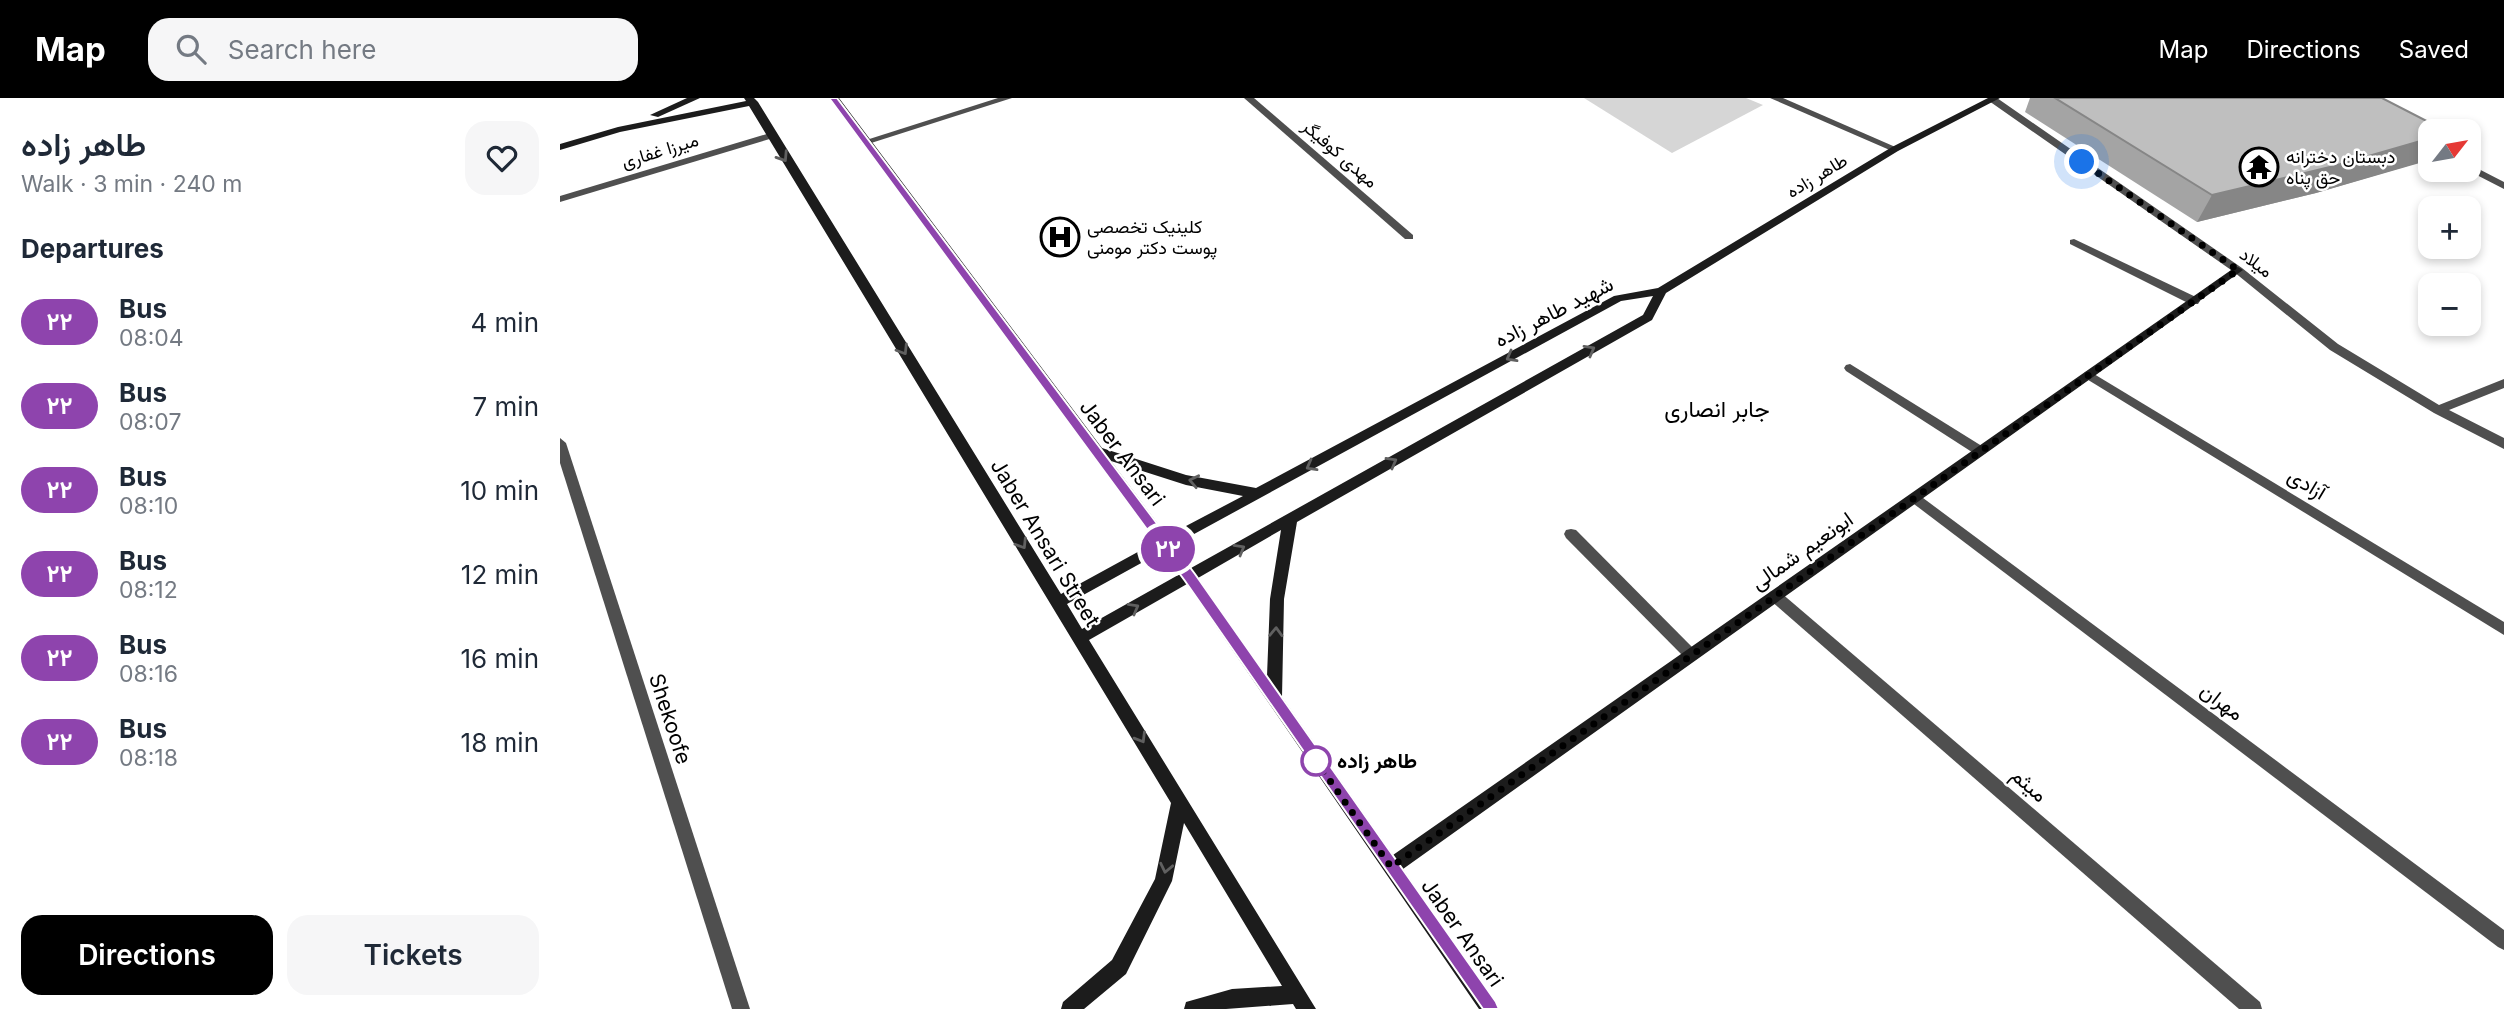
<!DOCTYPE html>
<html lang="en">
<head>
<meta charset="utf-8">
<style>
  :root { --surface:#fff; --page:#f6f6f7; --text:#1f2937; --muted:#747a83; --accent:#000 }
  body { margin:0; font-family:Inter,Vazirmatn,sans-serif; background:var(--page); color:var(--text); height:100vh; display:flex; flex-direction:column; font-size:26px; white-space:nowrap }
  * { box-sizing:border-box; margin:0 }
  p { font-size:23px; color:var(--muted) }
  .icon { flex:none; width:38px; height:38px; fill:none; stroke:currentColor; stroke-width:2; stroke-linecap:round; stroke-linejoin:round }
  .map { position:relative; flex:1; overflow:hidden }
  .drawer { display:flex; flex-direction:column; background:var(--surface); width:560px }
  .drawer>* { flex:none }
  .badge { padding:0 14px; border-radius:23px; font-size:24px; line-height:46px }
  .needle { width:46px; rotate:59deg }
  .controls { position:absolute; left:1858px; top:21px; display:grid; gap:14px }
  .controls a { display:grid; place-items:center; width:63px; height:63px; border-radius:14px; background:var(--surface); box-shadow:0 4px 10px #0003; font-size:35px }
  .you { position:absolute; width:35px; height:35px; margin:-18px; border:5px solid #fff; border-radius:50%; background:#1a73e8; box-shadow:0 0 0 10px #1a73e833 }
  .map>.badge { position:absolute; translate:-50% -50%; box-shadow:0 0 0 4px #fff }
  h2 { padding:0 21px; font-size:26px; line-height:63px }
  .round { display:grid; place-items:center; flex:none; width:74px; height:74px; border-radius:21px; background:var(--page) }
  .headline { display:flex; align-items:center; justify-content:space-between; height:119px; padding:0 21px }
  h1 { font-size:33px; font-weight:600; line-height:52px }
  .action { display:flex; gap:14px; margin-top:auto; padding:14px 21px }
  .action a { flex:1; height:80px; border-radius:21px; background:var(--accent); color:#fff; font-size:28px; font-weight:600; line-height:80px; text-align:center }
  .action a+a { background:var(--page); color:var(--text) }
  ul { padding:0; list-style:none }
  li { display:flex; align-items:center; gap:21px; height:84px; padding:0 21px }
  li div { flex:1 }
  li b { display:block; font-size:26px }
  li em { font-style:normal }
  li .badge { min-width:77px; font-weight:700; text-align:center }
  header { display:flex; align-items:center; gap:42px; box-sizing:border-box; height:98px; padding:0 35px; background:var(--accent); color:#fff }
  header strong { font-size:33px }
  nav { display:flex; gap:38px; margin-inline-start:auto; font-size:24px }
  .search { width:490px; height:63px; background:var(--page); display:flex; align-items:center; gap:18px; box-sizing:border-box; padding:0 24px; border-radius:21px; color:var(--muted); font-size:26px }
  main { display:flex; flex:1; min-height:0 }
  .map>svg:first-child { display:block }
</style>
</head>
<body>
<header>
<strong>Map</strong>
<div class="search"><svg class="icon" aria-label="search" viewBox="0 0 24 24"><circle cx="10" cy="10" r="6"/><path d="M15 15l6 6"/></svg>Search here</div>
<nav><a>Map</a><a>Directions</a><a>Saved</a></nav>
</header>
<main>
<section class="drawer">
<div class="headline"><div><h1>طاهر زاده</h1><p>Walk · 3 min · 240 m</p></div><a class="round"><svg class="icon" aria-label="heart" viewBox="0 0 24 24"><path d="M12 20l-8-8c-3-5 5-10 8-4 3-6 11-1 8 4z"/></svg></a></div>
<h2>Departures</h2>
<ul>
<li><span class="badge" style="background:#8e44ad;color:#fff">۲۲</span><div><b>Bus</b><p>08:04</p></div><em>4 min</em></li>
<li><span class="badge" style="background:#8e44ad;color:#fff">۲۲</span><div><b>Bus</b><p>08:07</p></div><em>7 min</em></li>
<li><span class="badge" style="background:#8e44ad;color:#fff">۲۲</span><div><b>Bus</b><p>08:10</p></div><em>10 min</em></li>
<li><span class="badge" style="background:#8e44ad;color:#fff">۲۲</span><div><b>Bus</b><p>08:12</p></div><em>12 min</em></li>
<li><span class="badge" style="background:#8e44ad;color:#fff">۲۲</span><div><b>Bus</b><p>08:16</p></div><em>16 min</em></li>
<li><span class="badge" style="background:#8e44ad;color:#fff">۲۲</span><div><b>Bus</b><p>08:18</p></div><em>18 min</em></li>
</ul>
<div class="action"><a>Directions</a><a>Tickets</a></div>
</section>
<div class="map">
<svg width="1944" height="911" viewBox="0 0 1944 911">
  <rect width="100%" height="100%" fill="#fff"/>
  <path fill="#d6d6d6" d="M 1024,0 L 1186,0 L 1203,7 L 1112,55 Z"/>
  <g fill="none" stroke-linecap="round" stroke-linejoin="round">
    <g fill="#4f4f4f" fill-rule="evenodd">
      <path d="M 438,0 L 452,0 L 308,46 L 300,44 Z"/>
      <path d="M 684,0 L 694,0 L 853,137 L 853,141 L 845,141 Z"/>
      <path d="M 1210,0 L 1223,0 L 1340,51 L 1332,53 Z"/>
      <path d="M 1428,0 L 1437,0 L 1682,170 L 1778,246 L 1879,307 L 1944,281 L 1944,290 L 1889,312 L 1944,340 L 1944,351 L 1874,315 L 1770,252 L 1674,174 L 1429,3 Z"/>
      <path d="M 210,35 L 215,38 L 213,40 L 0,104 L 0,98 Z"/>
      <path d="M 1909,66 L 1944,84 L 1944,91 L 1907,72 L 1909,72 Z"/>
      <path d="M 1514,141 L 1638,200 L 1640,203 L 1638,206 L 1630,206 L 1510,146 L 1510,142 Z"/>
      <path d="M 1290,266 L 1425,350 L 1426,353 L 1425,356 L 1415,356 L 1286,273 L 1284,270 L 1286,267 Z"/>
      <path d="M 1529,273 L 1944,524 L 1944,537 L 1525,280 L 1523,277 L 1525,274 Z"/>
      <path d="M 0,340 L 6,345 L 190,911 L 172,911 L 0,365 Z"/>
      <path d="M 1355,394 L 1944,832 L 1944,852 L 1938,849 L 1350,403 L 1348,399 Z"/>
      <path d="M 1011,431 L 1016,432 L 1136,553 L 1139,557 L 1136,561 L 1131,563 L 1126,561 L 1006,440 L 1004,436 L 1006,432 Z"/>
      <path d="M 1215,492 L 1220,494 L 1700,904 L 1702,911 L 1679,911 L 1210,502 L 1208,498 L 1210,494 Z"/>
    </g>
    <g fill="#1c1c1c" fill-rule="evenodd">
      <path d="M 127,0 L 140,0 L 98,19 L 90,17 Z"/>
      <path d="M 184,0 L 194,0 L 198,4 L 501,496 L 596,444 L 269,0 L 279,0 L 542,350 L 626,377 L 696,390 L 1054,198 L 1098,190 L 1332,49 L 1428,0 L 1440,0 L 1338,53 L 1106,195 L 1092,222 L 737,424 L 724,501 L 722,599 L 833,757 L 1674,170 L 1678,169 L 1683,172 L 843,771 L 939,911 L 919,911 L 627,486 L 529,542 L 756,911 L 736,911 L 733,906 L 666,911 L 624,911 L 626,904 L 672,891 L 722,888 L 624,725 L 612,783 L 566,876 L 524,911 L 501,911 L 503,904 L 552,862 L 595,781 L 611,705 L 189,8 L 60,34 L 0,52 L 0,46 L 58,29 L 186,3 ZM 1093,198 L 1083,217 L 631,470 L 614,447 L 1061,203 ZM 551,363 L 626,387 L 683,398 L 607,438 ZM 721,432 L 710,501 L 707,578 L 638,480 ZM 603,453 L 620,476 L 522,531 L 507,506 Z"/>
    </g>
  </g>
  <path fill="#a4a4a4" d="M 1470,0 L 1822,0 L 1871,33 L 1871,61 L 1756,95 L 1637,124 L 1465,14 Z"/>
  <path fill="#868686" d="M 1871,40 L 1870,62 L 1756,95 L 1637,124 L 1652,97 Z"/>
  <path fill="#bfbfbf" stroke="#868686" stroke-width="2" d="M 1495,0 L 1822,0 L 1886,33 L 1871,33 L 1871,40 L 1774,68 L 1652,97 Z"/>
  <defs><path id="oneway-chevron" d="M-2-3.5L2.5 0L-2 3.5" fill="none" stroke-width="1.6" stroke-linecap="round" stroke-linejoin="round" transform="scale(1.75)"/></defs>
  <g stroke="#606060">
    <use href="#oneway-chevron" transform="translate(223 59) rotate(57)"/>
    <use href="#oneway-chevron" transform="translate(343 252) rotate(58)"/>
    <use href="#oneway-chevron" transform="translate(1030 252) rotate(-29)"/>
    <use href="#oneway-chevron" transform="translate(951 259) rotate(151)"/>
    <use href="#oneway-chevron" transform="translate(832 364) rotate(-29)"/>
    <use href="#oneway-chevron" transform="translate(751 368) rotate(151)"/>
    <use href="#oneway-chevron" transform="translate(634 383) rotate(-168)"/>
    <use href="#oneway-chevron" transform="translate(462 446) rotate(58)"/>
    <use href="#oneway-chevron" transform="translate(680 451) rotate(-30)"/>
    <use href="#oneway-chevron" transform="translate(574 510) rotate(-29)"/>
    <use href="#oneway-chevron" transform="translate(716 534) rotate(-88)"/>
    <use href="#oneway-chevron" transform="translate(581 640) rotate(59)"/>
    <use href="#oneway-chevron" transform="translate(606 770) rotate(102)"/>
  </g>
  <path fill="#8e44ad" stroke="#fff" stroke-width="2" d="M 269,0 L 277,0 L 635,476 L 936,904 L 939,911 L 923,911 L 625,483 Z"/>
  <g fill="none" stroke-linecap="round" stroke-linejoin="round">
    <path stroke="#000" stroke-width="7" stroke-dasharray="0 12.6" d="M 756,663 L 831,769 L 1678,172 L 1522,64"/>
  </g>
  <defs>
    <symbol id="temple-ring" viewBox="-11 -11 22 22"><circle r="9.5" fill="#fff" stroke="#000" stroke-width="1.5"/><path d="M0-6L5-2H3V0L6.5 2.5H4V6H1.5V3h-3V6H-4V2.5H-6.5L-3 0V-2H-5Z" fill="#000"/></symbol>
    <symbol id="hospital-ring" viewBox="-11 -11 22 22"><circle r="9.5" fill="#fff" stroke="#000" stroke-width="1.5"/><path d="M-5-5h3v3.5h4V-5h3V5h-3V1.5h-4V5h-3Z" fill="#000"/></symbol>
  </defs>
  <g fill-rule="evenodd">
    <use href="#temple-ring" x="1677" y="47" width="44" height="44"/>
    <use href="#hospital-ring" x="478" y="117" width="44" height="44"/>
  </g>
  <circle fill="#fff" stroke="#8e44ad" stroke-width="3.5" cx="756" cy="663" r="14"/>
  <g text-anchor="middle" stroke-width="5" stroke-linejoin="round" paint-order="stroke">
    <g font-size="18" fill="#000" stroke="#fff">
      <text transform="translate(100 53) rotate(-17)" y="6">میرزا غفاری</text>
      <text transform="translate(780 56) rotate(41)" y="6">مهدی کوفیگر</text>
      <text transform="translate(1257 78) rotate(-31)" y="6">طاهر زاده</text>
      <text transform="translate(1696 165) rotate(37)" y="6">میلاد</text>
    </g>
    <g font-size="18" fill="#000" stroke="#fff" text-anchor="start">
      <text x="1726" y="65">دبستان دخترانه<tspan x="1726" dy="21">حق پناه</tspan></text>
      <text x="527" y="135">کلینیک تخصصی<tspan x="527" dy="21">پوست دکتر مومنی</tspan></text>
    </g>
    <g font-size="21" fill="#000" stroke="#fff">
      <text transform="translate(994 214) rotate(-27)" y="7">شهید طاهر زاده</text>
      <text transform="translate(562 355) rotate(53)" y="7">Jaber Ansari</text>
      <text transform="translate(1747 386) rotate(31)" y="7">آزادی</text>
      <text transform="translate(485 445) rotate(59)" y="7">Jaber Ansari Street</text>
      <text transform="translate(1242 453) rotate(-35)" y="7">ابونعیم شمالی</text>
      <text transform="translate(1662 604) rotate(37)" y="7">مهران</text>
      <text transform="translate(110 621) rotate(72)" y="7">Shekoofe</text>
      <text transform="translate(1469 687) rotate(41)" y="7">میثم</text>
      <text transform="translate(902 835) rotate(55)" y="7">Jaber Ansari</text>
    </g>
    <g font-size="21" font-weight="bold" fill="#000" stroke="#fff" text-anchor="start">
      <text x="777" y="670">طاهر زاده</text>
    </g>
    <g font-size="23" fill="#000" stroke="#fff">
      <text x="1157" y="319">جابر انصاری</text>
    </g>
  </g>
</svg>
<div class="controls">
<a><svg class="needle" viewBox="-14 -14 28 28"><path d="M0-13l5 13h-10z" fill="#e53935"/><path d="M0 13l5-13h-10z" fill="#747a83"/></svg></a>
<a>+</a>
<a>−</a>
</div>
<div class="you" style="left:1522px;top:64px"></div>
<b class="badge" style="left:608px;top:451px;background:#8e44ad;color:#fff">۲۲</b>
</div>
</main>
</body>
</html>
